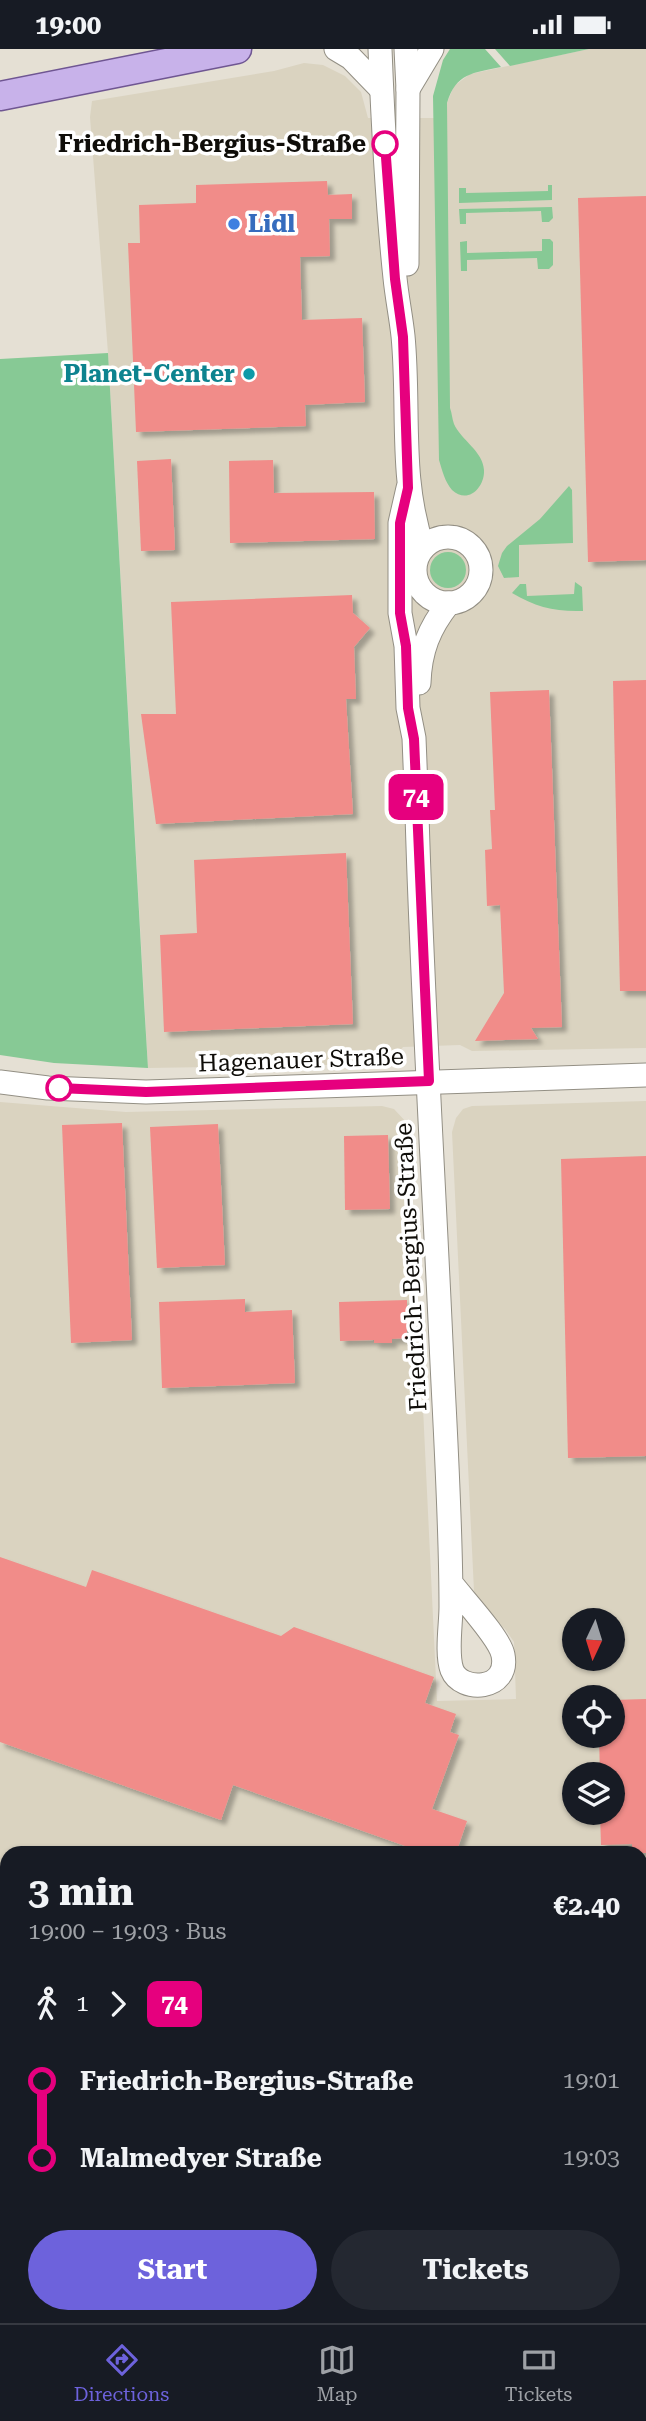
<!DOCTYPE html>
<html lang="en">
<head>
<meta charset="utf-8">
<style>
  :root { --surface:#171b24; --page:#242831; --text:#f1f3f6; --muted:#9ea1a6; --line:#363941; --accent:#6d62dc }
  body { margin:0; font-family:"Roboto Serif",serif; background:var(--page); color:var(--text); height:100vh; display:flex; flex-direction:column; font-size:26px; white-space:nowrap }
  * { box-sizing:border-box; margin:0 }
  p { font-size:23px; color:var(--muted) }
  .icon { flex:none; width:38px; height:38px; fill:none; stroke:currentColor; stroke-width:2; stroke-linecap:round; stroke-linejoin:round }
  .map { position:relative; flex:1; overflow:hidden }
  .panel { position:absolute; left:0px; top:1797px; width:648px; height:478px; display:flex; flex-direction:column; background:var(--surface); border-radius:21px 21px 0 0; box-shadow:0 2px 5px #0004 }
  .panel>* { flex:none }
  .badge { padding:0 14px; border-radius:10px; font-size:24px; line-height:46px }
  .needle { width:46px; rotate:184deg }
  .buttons { position:absolute; left:562px; top:1559px; display:grid; gap:14px }
  .buttons a { display:grid; place-items:center; width:63px; height:63px; border-radius:50%; background:var(--surface); box-shadow:0 2px 5px #0004; font-size:35px }
  .map>.badge { position:absolute; translate:-50% -50%; box-shadow:0 0 0 4px #fff }
  .legs { display:flex; align-items:center; gap:10px; height:77px; padding:0 28px; font-size:23px }
  .legs p { margin-inline-start:auto }
  .head { display:flex; align-items:center; justify-content:space-between; height:119px; padding:0 28px }
  h1 { font-size:38px; font-weight:700; line-height:52px }
  .action { display:flex; gap:14px; margin-top:auto; padding:14px 28px }
  .action a { flex:1; height:80px; border-radius:42px; background:var(--accent); color:#fff; font-size:28px; font-weight:700; line-height:80px; text-align:center }
  .action a+a { background:var(--page); color:var(--text) }
  ul { padding:0 28px; list-style:none }
  li { display:flex; align-items:center; gap:24px; height:77px; font-size:26px }
  li i { display:grid; place-items:center; width:10px; height:100%; margin:0 9px; background:currentColor }
  li i::after { content:''; width:18px; height:18px; margin:-9px; border:5px solid; border-radius:50%; background:var(--surface) }
  li p { margin-inline-start:auto }
  li:first-child i { background:linear-gradient(#0000 50%,currentColor 0) }
  li:last-child i { background:linear-gradient(currentColor 50%,#0000 0) }
  .status { display:flex; justify-content:space-between; align-items:center; height:49px; padding:0 35px; background:var(--surface); direction:ltr }
  .status svg { height:19px; fill:currentColor }
  .tab-bar { display:flex; justify-content:space-around; align-items:center; height:98px; border-top:2px solid var(--line); background:var(--surface); font-size:19px; color:var(--muted) }
  .tab-bar a { display:grid; justify-items:center; gap:4px }
  .tab-bar .on { color:var(--accent) }
  .map>svg:first-child { display:block }
</style>
</head>
<body>
<div class="status"><b>19:00</b><svg viewBox="0 0 49 12"><path d="M0 12V9h3v3zM5 12V6h3v6zM10 12V3h3v9zM15 12V0h3v12zM26 1h20v11H26zM47 4h2v5h-2z"/></svg></div>
<div class="map">
<svg width="646" height="2274" viewBox="0 0 646 2274">
  <defs>
    <filter id="shadow"><feDropShadow dx="5" dy="5" stdDeviation="2" flood-color="#0004"/></filter>
  </defs>
  <rect width="100%" height="100%" fill="#e5e0d4"/>
  <g fill="#dad3c0" fill-rule="evenodd">
    <path d="M 589,0 L 646,0 L 646,999 L 472,1002 L 460,996 L 403,998 L 392,1012 L 384,1015 L 148,1019 L 108,304 L 90,68 L 92,52 L 274,22 L 304,14 L 323,16 L 345,27 L 361,43 L 368,69 L 445,69 L 447,54 L 454,37 L 470,25 Z"/>
    <path d="M 646,1052 L 646,1947 L 640,1947 L 640,1804 L 7,1804 L 7,1852 L 0,1850 L 0,1053 L 126,1063 L 382,1057 L 394,1060 L 408,1075 L 410,1086 L 437,1652 L 516,1650 L 514,1593 L 505,1580 L 482,1559 L 474,1542 L 452,1083 L 456,1069 L 463,1060 L 472,1057 ZM 574,1572 L 612,1572 L 612,1610 L 574,1610 ZM 574,1648 L 612,1648 L 612,1687 L 574,1687 ZM 574,1726 L 612,1726 L 612,1764 L 574,1764 Z"/>
  </g>
  <g fill="#87c995">
    <path d="M 450,0 L 485,0 L 501,18 C 473,24 456,24 447,54 L 450,359 C 452,364 452,370 454,375 C 461,391 483,402 484,421 C 485,438 468,456 452,441 C 445,433 442,421 439,411 L 433,47 L 443,11 Z"/>
    <path d="M 495,0 L 589,0 L 510,17 Z"/>
    <path d="M 548,136 L 552,136 L 552,151 L 459,154 L 459,139 L 466,139 L 466,144 L 548,142 Z"/>
    <path d="M 552,158 L 553,169 L 549,173 L 542,173 L 541,162 L 466,164 L 466,175 L 460,175 L 459,160 Z"/>
    <path d="M 542,190 L 550,190 L 553,193 L 553,216 L 549,220 L 538,220 L 537,209 L 467,211 L 467,222 L 461,222 L 460,193 L 467,192 L 467,204 L 542,202 Z"/>
    <path d="M 108,304 L 144,953 L 148,1019 L 54,1014 L 0,1006 L 0,310 Z"/>
    <path d="M 569,437 L 572,441 L 573,494 L 519,496 L 519,528 L 504,529 L 498,517 L 502,504 L 507,497 L 540,470 Z"/>
    <circle cx="448" cy="521" r="18"/>
    <path d="M 575,533 L 582,538 L 583,562 C 555,563 536,558 512,544 L 520,535 L 526,535 L 527,547 L 574,545 Z"/>
    <path d="M 0,2069 L 7,2071 L 7,2268 L 298,2268 L 300,2274 L 0,2274 Z"/>
  </g>
  <g fill="#f18c89" filter="url(#shadow)">
    <path d="M 327,132 L 328,146 L 352,145 L 352,170 L 329,170 L 330,207 L 300,208 L 302,271 L 362,269 L 365,353 L 305,356 L 306,377 L 136,383 L 128,194 L 140,194 L 139,156 L 196,154 L 196,136 Z"/>
    <path d="M 646,147 L 646,511 L 588,513 L 578,149 Z"/>
    <path d="M 171,410 L 175,501 L 141,502 L 137,412 Z"/>
    <path d="M 273,411 L 274,444 L 374,443 L 375,490 L 230,494 L 229,412 Z"/>
    <path d="M 352,546 L 353,564 L 370,579 L 354,598 L 356,650 L 346,650 L 353,765 L 156,775 L 141,665 L 176,665 L 171,553 Z"/>
    <path d="M 646,631 L 646,942 L 620,942 L 613,632 Z"/>
    <path d="M 549,641 L 562,978 L 531,979 L 538,990 L 475,992 L 504,944 L 500,856 L 487,857 L 485,801 L 492,800 L 490,761 L 495,761 L 490,643 Z"/>
    <path d="M 346,804 L 353,975 L 164,983 L 160,886 L 197,884 L 194,811 Z"/>
    <path d="M 122,1074 L 132,1291 L 71,1294 L 62,1076 Z"/>
    <path d="M 218,1075 L 225,1216 L 157,1219 L 150,1078 Z"/>
    <path d="M 388,1086 L 390,1160 L 345,1161 L 344,1087 Z"/>
    <path d="M 646,1107 L 646,1407 L 568,1409 L 561,1110 Z"/>
    <path d="M 245,1250 L 245,1263 L 292,1261 L 295,1334 L 162,1339 L 159,1253 Z"/>
    <path d="M 407,1251 L 407,1289 L 392,1290 L 392,1294 L 374,1294 L 374,1291 L 340,1292 L 339,1253 Z"/>
    <path d="M 0,1508 L 86,1538 L 92,1521 L 281,1587 L 294,1578 L 434,1628 L 425,1654 L 456,1665 L 450,1683 L 459,1686 L 432,1760 L 467,1772 L 456,1804 L 425,1804 L 233,1736 L 221,1771 L 0,1693 Z"/>
    <path d="M 646,1650 L 646,1804 L 632,1804 L 632,1795 L 601,1796 L 600,1764 L 612,1764 L 612,1726 L 600,1726 L 599,1687 L 612,1687 L 612,1651 Z"/>
  </g>
  <g fill="none" stroke-linecap="round" stroke-linejoin="round">
    <defs>
      <g id="minor">
        <path d="M 336,0 L 351,9 L 381,40"/>
        <path d="M 380,0 C 383,76 387,153 395,229 C 397,249 401,268 403,287 C 410,360 399,429 423,499"/>
        <path d="M 406,0 L 408,40 L 407,215"/>
        <path d="M 408,40 L 432,0"/>
        <path d="M 408,439 L 400,474 L 400,564 L 406,597 L 408,659 L 414,689 L 417,765 C 422,941 433,1117 441,1293 C 445,1381 451,1470 451,1558 C 451,1575 446,1605 452,1621 C 461,1644 510,1642 503,1606 C 500,1589 463,1550 451,1534"/>
        <circle cx="448" cy="521" r="33"/>
        <path d="M 419,634 C 420,602 429,579 449,554"/>
        <path d="M 0,1033 L 48,1039 L 146,1043 L 646,1026"/>
      </g>
      <path id="major" d="M 0,47 L 237,0"/>
      <g id="highway">
        <path d="M 0,1977 L 7,1978"/>
        <path d="M 0,2009 L 7,2010"/>
        <path d="M 640,2107 L 646,2109"/>
        <path d="M 640,2138 L 646,2140"/>
      </g>
    </defs>
    <use href="#minor" stroke="#938f84" stroke-width="25"/>
    <use href="#major" stroke="#6f5692" stroke-width="31"/>
    <use href="#highway" stroke="#6f5692" stroke-width="36"/>
    <use href="#minor" stroke="#fff" stroke-width="23"/>
    <use href="#major" stroke="#c8b2ea" stroke-width="28"/>
    <use href="#highway" stroke="#a37edc" stroke-width="33"/>
    <g stroke="#5c5952" stroke-width="5" stroke-dasharray="12 12" stroke-linecap="butt">
      <path d="M 0,1823 L 7,1825"/>
      <path d="M 0,1838 L 7,1840"/>
      <path d="M 640,1925 L 646,1925"/>
      <path d="M 640,1938 L 646,1939"/>
    </g>
  </g>
  <g fill="none" stroke-linecap="round" stroke-linejoin="round">
    <defs>
      <path id="line-1" d="M 59,1039 L 146,1043 L 429,1032 L 414,690 L 408,659 L 406,597 L 400,564 L 400,474 L 408,439 L 403,288 L 395,230 L 385,95"/>
    </defs>
    <use href="#line-1" stroke="#fff" stroke-width="16"/>
    <use href="#line-1" stroke="#e6007e" stroke-width="10"/>
  </g>
  <g fill="#fff" stroke="#e6007e" stroke-width="3.5">
    <circle cx="385" cy="95" r="12"/>
    <circle cx="59" cy="1039" r="12"/>
  </g>
  <circle fill="#3f7fe0" stroke="#fff" stroke-width="2.5" cx="234" cy="175" r="7"/>
  <circle fill="#0f9aa8" stroke="#fff" stroke-width="2.5" cx="249" cy="325" r="7"/>
  <g text-anchor="middle" stroke-width="7" stroke-linejoin="round" paint-order="stroke">
    <g font-size="24" font-weight="bold" fill="#0f0d09" stroke="#fff" text-anchor="end">
      <text x="366" y="103">Friedrich-Bergius-Straße</text>
    </g>
    <g font-size="24" font-weight="bold" fill="#366cbe" stroke="#fff" text-anchor="start">
      <text x="248" y="183">Lidl</text>
    </g>
    <g font-size="24" font-weight="bold" fill="#0d838f" stroke="#fff" text-anchor="end">
      <text x="235" y="333">Planet-Center</text>
    </g>
    <g font-size="24" fill="#0f0d09" stroke="#fff">
      <text transform="translate(301 1011) rotate(-2)" y="8">Hagenauer Straße</text>
      <text transform="translate(411 1218) rotate(-93)" y="8">Friedrich-Bergius-Straße</text>
    </g>
  </g>
</svg>
<div class="buttons">
<a><svg class="needle" viewBox="-14 -14 28 28"><path d="M0-13l5 13h-10z" fill="#e53935"/><path d="M0 13l5-13h-10z" fill="#9ea1a6"/></svg></a>
<a><svg class="icon" aria-label="locate" viewBox="0 0 24 24"><circle cx="12" cy="12" r="6"/><path d="M12 2v4M12 18v4M2 12h4M18 12h4"/></svg></a>
<a><svg class="icon" aria-label="layers" viewBox="0 0 24 24"><path d="M12 4l9 5-9 5-9-5zM3 14l9 5 9-5"/></svg></a>
</div>
<b class="badge" style="left:416px;top:748px;background:#e6007e;color:#fff">74</b>
<section class="panel">
<div class="head"><div><h1>3 min</h1><p>19:00 – 19:03 · Bus</p></div><b>€2.40</b></div>
<div class="legs"><svg class="icon" aria-label="walk" viewBox="0 0 24 24"><circle cx="13" cy="4" r="2"/><path d="M13 8l-2 6 4 7M11 14l-3 7M7 12l3-4h3l4 4"/></svg>1<svg class="icon" aria-label="forward" viewBox="0 0 24 24"><path d="M9 5l7 7-7 7"/></svg><b class="badge" style="background:#e6007e;color:#fff">74</b></div>
<ul>
<li><i style="color:#e6007e"></i><b>Friedrich-Bergius-Straße</b><p>19:01</p></li>
<li><i style="color:#e6007e"></i><b>Malmedyer Straße</b><p>19:03</p></li>
</ul>
<div class="action"><a>Start</a><a>Tickets</a></div>
</section>
</div>
<nav class="tab-bar">
<a class="on"><svg class="icon" aria-label="directions" viewBox="0 0 24 24"><path d="M12 3l9 9-9 9-9-9zM9 14v-3h6M13 9l2 2-2 2"/></svg>Directions</a>
<a><svg class="icon" aria-label="map" viewBox="0 0 24 24"><path d="M3 6l6-2 6 2 6-2v14l-6 2-6-2-6 2zM9 4v14M15 6v14"/></svg>Map</a>
<a><svg class="icon" aria-label="tickets" viewBox="0 0 24 24"><path d="M3 7h18v10H3zM15 7v10"/></svg>Tickets</a>
</nav>
</body>
</html>
